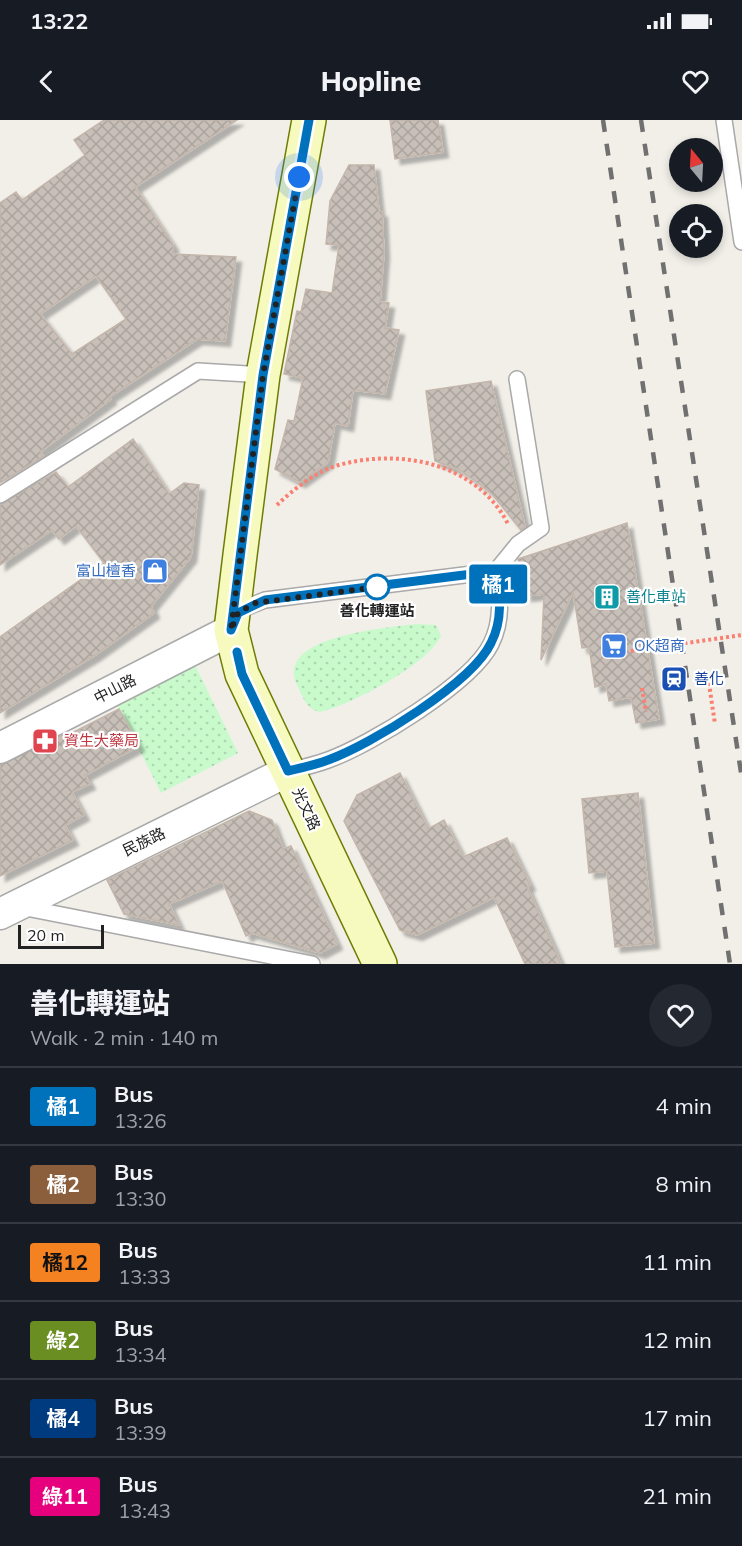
<!DOCTYPE html>
<html lang="en">
<head>
<meta charset="utf-8">
<style>
  :root { --surface:#171b24; --page:#242831; --text:#f1f3f6; --muted:#9ea1a6; --line:#363941 }
  body { margin:0; font-family:Mulish,"Noto Sans TC",sans-serif; background:var(--page); color:var(--text); height:100vh; display:flex; flex-direction:column; font-size:22px; white-space:nowrap }
  * { box-sizing:border-box; margin:0 }
  p { font-size:20px; color:var(--muted) }
  .icon { flex:none; width:33px; height:33px; fill:none; stroke:currentColor; stroke-width:2; stroke-linecap:round; stroke-linejoin:round }
  .map { position:relative; height:844px; overflow:hidden }
  .drawer { display:flex; flex-direction:column; background:var(--surface); flex:1 }
  .drawer>* { flex:none }
  .badge { padding:0 12px; border-radius:4px; font-size:21px; line-height:39px }
  .needle { width:39px; rotate:342deg }
  .controls { position:absolute; left:669px; top:18px; display:grid; gap:12px }
  .controls a { display:grid; place-items:center; width:54px; height:54px; border-radius:50%; background:var(--surface); box-shadow:0 3px 9px #0003; font-size:30px }
  .scale { position:absolute; left:18px; bottom:15px; width:86px; box-sizing:border-box; padding-left:6px; border:3px solid #222; border-top:0; font-size:16px; line-height:21px; white-space:nowrap; color:#222; -webkit-text-stroke:4px #fff; paint-order:stroke }
  .you { position:absolute; width:30px; height:30px; margin:-15px; border:4px solid #fff; border-radius:50%; background:#1a73e8; box-shadow:0 0 0 9px #1a73e833 }
  .map>.badge { position:absolute; translate:-50% -50%; box-shadow:0 0 0 3px #fff }
  .round { display:grid; place-items:center; flex:none; width:63px; height:63px; border-radius:32px; background:var(--page) }
  .overview { display:flex; align-items:center; justify-content:space-between; height:102px; padding:0 30px }
  h1 { font-size:28px; font-weight:800; line-height:45px }
  ul { padding:0; list-style:none }
  li { display:flex; align-items:center; gap:18px; height:78px; padding:0 30px; border-top:2px solid var(--line) }
  li div { flex:1 }
  li b { display:block; font-size:22px }
  li em { font-style:normal }
  li .badge { min-width:66px; font-weight:700; text-align:center }
  .status { display:flex; justify-content:space-between; align-items:center; height:42px; padding:0 30px; background:var(--surface); direction:ltr }
  .status svg { height:16px; fill:currentColor }
  header { display:flex; justify-content:space-between; align-items:center; height:78px; padding:0 30px; background:var(--surface); font-size:27px; font-weight:800 }
  .map>svg:first-child { display:block }
</style>
</head>
<body>
<div class="status"><b>13:22</b><svg viewBox="0 0 49 12"><path d="M0 12V9h3v3zM5 12V6h3v6zM10 12V3h3v9zM15 12V0h3v12zM26 1h20v11H26zM47 4h2v5h-2z"/></svg></div>
<header><svg class="icon" aria-label="back" viewBox="0 0 24 24"><path d="M15 5l-7 7 7 7"/></svg>Hopline<svg class="icon" aria-label="heart" viewBox="0 0 24 24"><path d="M12 20l-8-8c-3-5 5-10 8-4 3-6 11-1 8 4z"/></svg></header>
<div class="map">
<svg width="742" height="844" viewBox="0 0 742 844">
  <defs>
    <pattern id="park-dots" width="8" height="8" patternUnits="userSpaceOnUse" patternTransform="scale(1.5)"><rect width="8" height="8" fill="#c8facc"/><path d="M2 2h.1M6 6h.1" fill="none" stroke="#acd6af" stroke-width="1.8" stroke-linecap="round"/></pattern>
    <pattern id="building-cross-hatch" width="8" height="8" patternUnits="userSpaceOnUse" patternTransform="scale(1.5)"><rect width="8" height="8" fill="#c7bfb8"/><path d="M0 0l8 8M0 8l8-8" fill="none" stroke="#aba49e"/></pattern>
    <filter id="shadow"><feDropShadow dx="5.5" dy="5.5" stdDeviation="1.5" flood-color="#0004"/></filter>
  </defs>
  <rect width="100%" height="100%" fill="#f2efe9"/>
  <g fill="url(#park-dots)">
    <path d="M 416,504 L 436,505 L 441,516 C 427,545 351,585 320,592 C 306,589 303,577 297,565 C 274,516 386,508 416,504 Z"/>
    <path d="M 194,543 L 238,633 L 161,673 L 116,583 Z"/>
  </g>
  <g fill="url(#building-cross-hatch)" stroke="#c4b6ab" stroke-width="1.5" fill-rule="evenodd" filter="url(#shadow)">
    <path d="M 104,0 L 237,0 L 135,67 L 173,125 L 173,134 L 236,137 L 225,221 L 197,219 L 109,277 L 111,279 L 40,332 L 44,336 L 0,363 L 0,83 L 16,72 L 22,80 L 85,35 L 74,20 ZM 96,156 L 126,199 L 72,234 L 40,194 Z"/>
    <path d="M 390,0 L 438,0 L 443,32 L 395,39 Z"/>
    <path d="M 349,45 L 374,45 L 379,91 L 382,92 L 384,133 L 380,182 L 389,183 L 385,208 L 399,210 L 385,274 L 353,270 L 348,306 L 335,303 L 328,342 L 300,362 L 275,349 L 288,300 L 294,301 L 303,258 L 284,254 L 297,191 L 301,192 L 306,169 L 332,173 L 339,125 L 326,124 L 330,81 Z"/>
    <path d="M 491,261 L 525,407 L 521,410 L 492,374 L 478,363 L 458,349 L 435,341 L 426,271 Z"/>
    <path d="M 133,319 L 169,374 L 184,363 L 199,365 L 191,437 L 151,486 L 154,493 L 95,535 L 0,593 L 0,517 L 104,443 L 76,406 L 59,419 L 52,410 L 0,445 L 0,385 L 56,352 L 68,367 Z"/>
    <path d="M 627,403 L 659,599 L 636,603 L 631,577 L 609,581 L 606,564 L 595,567 L 589,527 L 582,528 L 573,472 L 541,540 L 544,474 L 526,476 L 518,439 Z"/>
    <path d="M 119,589 L 139,626 L 85,655 L 90,664 L 72,672 L 84,695 L 65,705 L 73,720 L 0,756 L 0,645 L 63,615 L 64,617 Z"/>
    <path d="M 400,653 L 428,709 L 444,700 L 463,737 L 507,718 L 530,765 L 527,767 L 561,844 L 525,844 L 494,777 L 417,815 L 400,810 L 344,701 L 357,675 Z"/>
    <path d="M 638,673 L 654,823 L 615,827 L 607,751 L 589,753 L 582,679 Z"/>
    <path d="M 249,691 L 272,700 L 283,729 L 291,726 L 337,824 L 320,833 L 252,813 L 246,816 L 222,761 L 169,784 L 179,805 L 124,794 L 107,760 Z"/>
  </g>
  <g fill="none" stroke-linecap="round" stroke-linejoin="round">
    <defs>
      <g id="lane">
        <path d="M 724,0 L 742,122"/>
        <path d="M 0,375 L 198,251 L 263,255"/>
        <path d="M 496,451 L 518,424 L 541,408 L 517,259"/>
        <path d="M 237,497 L 245,488 L 265,480 L 496,451 C 500,476 503,500 491,524 C 472,563 370,625 328,640 C 315,645 301,648 288,651"/>
        <path d="M 21,787 L 312,844"/>
      </g>
      <g id="street">
        <path d="M 0,628 L 231,510"/>
        <path d="M 0,794 L 288,651"/>
      </g>
      <path id="secondary" d="M 309,0 L 263,255 L 240,435 L 231,510 L 242,554 L 380,844"/>
    </defs>
    <use href="#lane" stroke="#a9a9a9" stroke-width="18"/>
    <use href="#street" stroke="#a9a9a9" stroke-width="33"/>
    <use href="#secondary" stroke="#707d05" stroke-width="36"/>
    <g stroke="#fa8072" stroke-width="4" stroke-dasharray="3 3" stroke-linecap="butt">
      <path d="M 277,385 C 294,369 316,351 339,345 C 400,328 477,343 508,404"/>
      <path d="M 708,557 L 715,604"/>
      <path d="M 642,568 L 646,592"/>
    </g>
    <use href="#lane" stroke="#fff" stroke-width="15"/>
    <use href="#street" stroke="#fff" stroke-width="30"/>
    <use href="#secondary" stroke="#f7fabf" stroke-width="33"/>
    <g stroke="#707070" stroke-width="4.5" stroke-dasharray="12 12" stroke-linecap="butt">
      <path d="M 603,0 L 730,844"/>
      <path d="M 641,0 L 742,659"/>
    </g>
    <path stroke="#fa8072" stroke-width="4" stroke-dasharray="3 3" stroke-linecap="butt" d="M 631,531 L 742,515"/>
  </g>
  <g fill="none" stroke-linecap="round" stroke-linejoin="round">
    <defs>
      <path id="line" d="M 237,532 L 242,554 L 288,651 C 301,648 315,645 328,640 C 370,625 472,563 491,523 C 503,500 500,476 496,451 L 265,480 L 238,493 L 231,510 L 263,255 L 309,0"/>
    </defs>
    <use href="#line" stroke="#fff" stroke-width="14"/>
    <use href="#line" stroke="#0072bc" stroke-width="9"/>
    <path stroke="#222" stroke-width="6" stroke-dasharray="0 10.8" d="M 299,57 L 263,255 L 231,510 L 238,493 L 255,483 L 377,467"/>
  </g>
  <defs>
    <symbol id="shop-square" viewBox="-11 -11 22 22"><rect x="-9" y="-9" width="18" height="18" rx="4" fill="#3f7fe0" stroke="#fff"/><path d="M-5-2.5h2.3a2.7 3.5 0 0 1 5.4 0H5L5.5 6h-11ZM-1.5-2.5h3a1.5 2.3 0 0 0-3 0Z" fill="#fff"/></symbol>
    <symbol id="building-square" viewBox="-11 -11 22 22"><rect x="-9" y="-9" width="18" height="18" rx="4" fill="#0f9aa8" stroke="#fff"/><path d="M-4-6H4V6H1V3H-1V6H-4ZM-2.5-4.3h1.7v1.8h-1.7ZM.8-4.3h1.7v1.8H.8ZM-2.5-1h1.7V.8h-1.7ZM.8-1h1.7V.8H.8Z" fill="#fff"/></symbol>
    <symbol id="supermarket-square" viewBox="-11 -11 22 22"><rect x="-9" y="-9" width="18" height="18" rx="4" fill="#3f7fe0" stroke="#fff"/><path d="M-6-5.5h2.5l.6 2H6L4.5 2H-2.5L-4.4-4H-6ZM-1.5 3.2a1.3 1.3 0 1 0 .1 0ZM3 3.2a1.3 1.3 0 1 0 .1 0Z" fill="#fff"/></symbol>
    <symbol id="station-square" viewBox="-11 -11 22 22"><rect x="-9" y="-9" width="18" height="18" rx="4" fill="#1a4fb4" stroke="#fff"/><path d="M-3-6H3Q5-6 5-4V2Q5 4 3 4L4.5 6H3L1.5 4h-3L-3 6H-4.5L-3 4Q-5 4-5 2V-4Q-5-6-3-6ZM-3.5-4v3h7v-3ZM-3.5 1v1.5H-2V1ZM2 1v1.5H3.5V1Z" fill="#fff"/></symbol>
    <symbol id="pharmacy-square" viewBox="-11 -11 22 22"><rect x="-9" y="-9" width="18" height="18" rx="4" fill="#e0444e" stroke="#fff"/><path d="M-2-6h4v4h4v4h-4v4h-4v-4h-4v-4h4Z" fill="#fff"/></symbol>
  </defs>
  <g fill-rule="evenodd">
    <use href="#shop-square" x="140" y="436" width="30" height="30"/>
    <use href="#building-square" x="592" y="462" width="30" height="30"/>
    <use href="#supermarket-square" x="599" y="511" width="30" height="30"/>
    <use href="#station-square" x="659" y="544" width="30" height="30"/>
    <use href="#pharmacy-square" x="30" y="606" width="30" height="30"/>
  </g>
  <circle fill="#fff" stroke="#0072bc" stroke-width="3" cx="377" cy="467" r="12"/>
  <g text-anchor="middle" stroke-width="4.5" stroke-linejoin="round" paint-order="stroke">
    <g font-size="15" fill="#366cbe" stroke="#fff" text-anchor="end">
      <text x="136" y="456">富山檀香</text>
      <text x="634" y="531" text-anchor="start">OK超商</text>
    </g>
    <g font-size="15" fill="#0d838f" stroke="#fff" text-anchor="start">
      <text x="626" y="482">善化車站</text>
    </g>
    <g font-size="15" font-weight="bold" fill="#222" stroke="#fff">
      <text x="377" y="496">善化轉運站</text>
    </g>
    <g font-size="15" fill="#164399" stroke="#fff" text-anchor="start">
      <text x="694" y="564">善化</text>
    </g>
    <g font-size="15" fill="#222" stroke="#fff">
      <text transform="translate(115 569) rotate(-27)" y="5">中山路</text>
      <text transform="translate(306 689) rotate(65)" y="5">光文路</text>
      <text transform="translate(144 722) rotate(-26)" y="5">民族路</text>
    </g>
    <g font-size="15" fill="#be3a42" stroke="#fff" text-anchor="start">
      <text x="64" y="626">資生大藥局</text>
    </g>
  </g>
</svg>
<div class="controls">
<a><svg class="needle" viewBox="-14 -14 28 28"><path d="M0-13l5 13h-10z" fill="#e53935"/><path d="M0 13l5-13h-10z" fill="#9ea1a6"/></svg></a>
<a><svg class="icon" aria-label="locate" viewBox="0 0 24 24"><circle cx="12" cy="12" r="6"/><path d="M12 2v4M12 18v4M2 12h4M18 12h4"/></svg></a>
</div>
<div class="scale">20 m</div>
<div class="you" style="left:299px;top:57px"></div>
<b class="badge" style="left:498px;top:464px;background:#0072bc;color:#fff">橘1</b>
</div>
<section class="drawer">
<div class="overview"><div><h1>善化轉運站</h1><p>Walk · 2 min · 140 m</p></div><a class="round"><svg class="icon" aria-label="heart" viewBox="0 0 24 24"><path d="M12 20l-8-8c-3-5 5-10 8-4 3-6 11-1 8 4z"/></svg></a></div>
<ul>
<li><span class="badge" style="background:#0072bc;color:#fff">橘1</span><div><b>Bus</b><p>13:26</p></div><em>4 min</em></li>
<li><span class="badge" style="background:#8b5e3c;color:#fff">橘2</span><div><b>Bus</b><p>13:30</p></div><em>8 min</em></li>
<li><span class="badge" style="background:#f58220;color:#111">橘12</span><div><b>Bus</b><p>13:33</p></div><em>11 min</em></li>
<li><span class="badge" style="background:#6b8e23;color:#fff">綠2</span><div><b>Bus</b><p>13:34</p></div><em>12 min</em></li>
<li><span class="badge" style="background:#003b80;color:#fff">橘4</span><div><b>Bus</b><p>13:39</p></div><em>17 min</em></li>
<li><span class="badge" style="background:#e6007e;color:#fff">綠11</span><div><b>Bus</b><p>13:43</p></div><em>21 min</em></li>
</ul>
</section>
</body>
</html>
